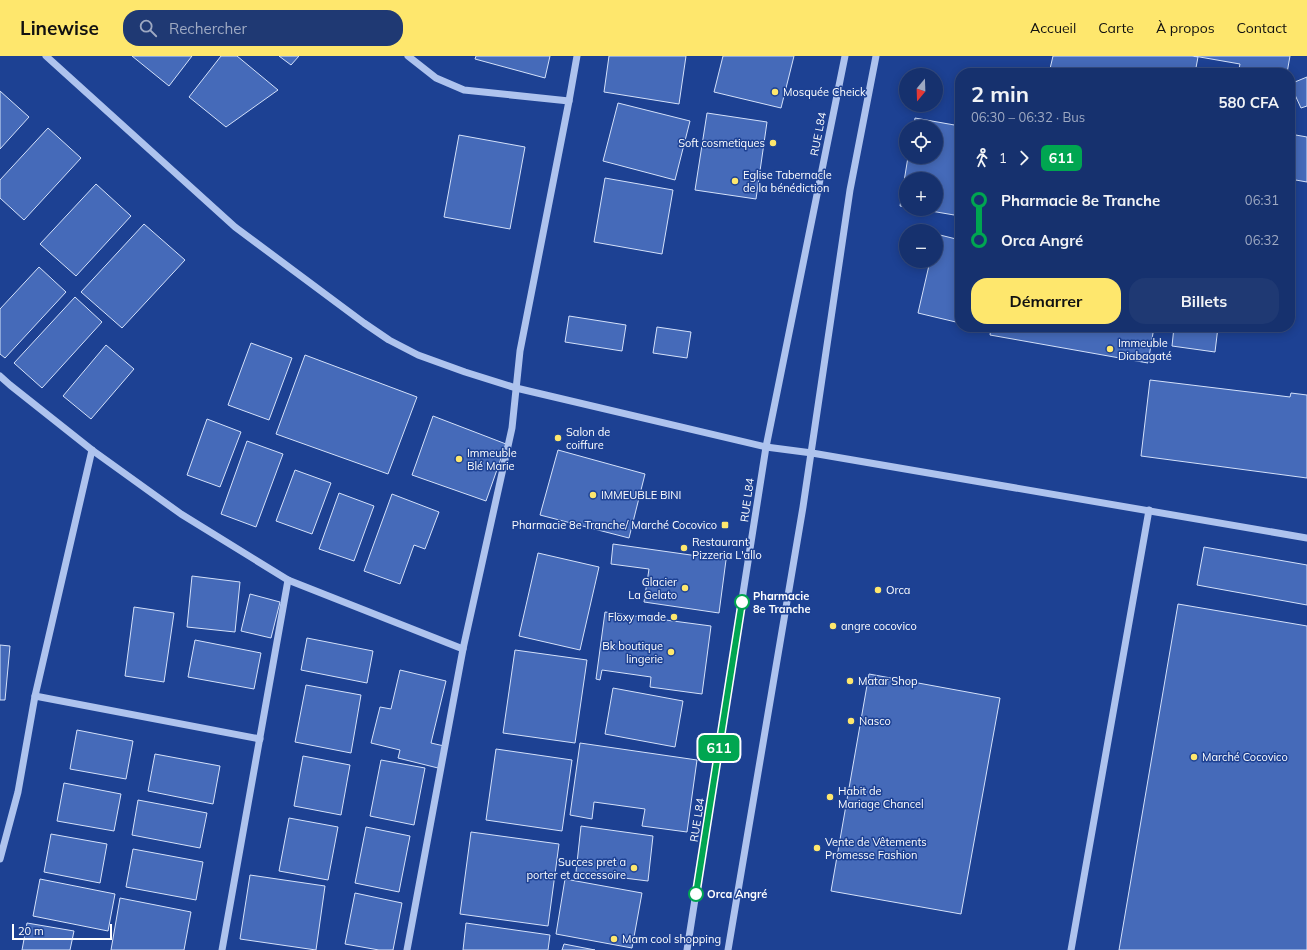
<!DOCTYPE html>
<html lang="fr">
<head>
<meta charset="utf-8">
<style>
  :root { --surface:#16316e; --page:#1f3973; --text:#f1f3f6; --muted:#9ea9c2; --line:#354c81; --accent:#fee76d }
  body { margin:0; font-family:Mulish,sans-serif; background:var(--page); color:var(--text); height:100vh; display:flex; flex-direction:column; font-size:15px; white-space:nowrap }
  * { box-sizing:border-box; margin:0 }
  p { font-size:13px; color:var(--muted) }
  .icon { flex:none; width:22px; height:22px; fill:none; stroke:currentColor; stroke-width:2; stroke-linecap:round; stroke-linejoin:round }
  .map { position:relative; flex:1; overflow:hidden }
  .side { position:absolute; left:955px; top:12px; width:340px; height:264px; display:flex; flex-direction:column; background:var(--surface); border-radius:16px; box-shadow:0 2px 10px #0003,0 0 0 1px var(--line) }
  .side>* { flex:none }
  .badge { padding:0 8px; border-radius:6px; font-size:14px; line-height:26px }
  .needle { width:26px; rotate:199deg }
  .tools { position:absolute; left:899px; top:12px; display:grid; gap:8px }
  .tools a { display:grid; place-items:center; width:44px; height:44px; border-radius:50%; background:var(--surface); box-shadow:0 2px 10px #0003,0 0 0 1px var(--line); font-size:20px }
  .scale { position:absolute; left:12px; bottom:10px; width:100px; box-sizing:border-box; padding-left:4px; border:2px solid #fff; border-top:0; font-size:11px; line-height:14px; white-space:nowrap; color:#fff; -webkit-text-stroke:3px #1d4193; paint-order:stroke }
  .map>.badge { position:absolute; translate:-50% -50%; box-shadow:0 0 0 2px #fff }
  .legs { display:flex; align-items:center; gap:6px; height:44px; padding:0 16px; font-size:13px }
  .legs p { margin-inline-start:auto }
  .overview { display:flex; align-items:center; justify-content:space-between; height:68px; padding:0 16px }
  h1 { font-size:22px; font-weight:700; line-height:30px }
  .cta { display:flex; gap:8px; margin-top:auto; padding:8px 16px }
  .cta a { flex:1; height:46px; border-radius:16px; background:var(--accent); color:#111; font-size:16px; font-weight:700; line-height:46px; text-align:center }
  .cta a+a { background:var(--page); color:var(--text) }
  ul { padding:0 16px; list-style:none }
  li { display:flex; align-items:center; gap:14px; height:40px; font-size:15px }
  li i { display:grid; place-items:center; width:6px; height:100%; margin:0 5px; background:currentColor }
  li i::after { content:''; width:10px; height:10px; margin:-5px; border:3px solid; border-radius:50%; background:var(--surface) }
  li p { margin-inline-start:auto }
  li:first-child i { background:linear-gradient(#0000 50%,currentColor 0) }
  li:last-child i { background:linear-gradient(currentColor 50%,#0000 0) }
  header { display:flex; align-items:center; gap:24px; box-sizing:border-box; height:56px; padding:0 20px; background:var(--accent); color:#111 }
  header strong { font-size:19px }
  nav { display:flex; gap:22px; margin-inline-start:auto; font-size:14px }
  .search { width:280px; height:36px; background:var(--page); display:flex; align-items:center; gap:10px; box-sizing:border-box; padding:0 14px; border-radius:16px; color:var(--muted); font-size:15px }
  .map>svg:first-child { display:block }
</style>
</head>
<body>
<header>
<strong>Linewise</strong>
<div class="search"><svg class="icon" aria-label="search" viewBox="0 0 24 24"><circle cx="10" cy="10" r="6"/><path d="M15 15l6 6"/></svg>Rechercher</div>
<nav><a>Accueil</a><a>Carte</a><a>À propos</a><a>Contact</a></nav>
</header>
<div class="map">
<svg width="1307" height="894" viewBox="0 0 1307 894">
  <rect width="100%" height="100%" fill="#1d4193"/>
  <g fill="#456ab9" stroke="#d4e1fa">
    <path d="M 132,0 L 192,0 L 169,30 Z"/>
    <path d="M 221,0 L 237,0 L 278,34 L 226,71 L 189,41 Z"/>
    <path d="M 279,0 L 299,0 L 291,9 Z"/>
    <path d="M 476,0 L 550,0 L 545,22 L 475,3 Z"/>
    <path d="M 609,0 L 686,0 L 679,48 L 604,36 Z"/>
    <path d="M 723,0 L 794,0 L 781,52 L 714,36 Z"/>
    <path d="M 1053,0 L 1192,0 L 1198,1 L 1195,17 L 1049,17 Z"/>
    <path d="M 1194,0 L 1290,0 L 1287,17 L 1238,17 L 1240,8 Z"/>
    <path d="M 1307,21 L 1307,50 L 1301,52 L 1290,28 Z"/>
    <path d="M 0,35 L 29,61 L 0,93 Z"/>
    <path d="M 618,47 L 690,65 L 675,124 L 603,105 Z"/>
    <path d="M 707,57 L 767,66 L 756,143 L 695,134 Z"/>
    <path d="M 915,62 L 960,70 L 960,160 L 919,153 L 936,153 L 936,123 L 906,123 L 906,151 L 900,150 L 908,101 L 936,101 L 936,71 L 914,71 Z"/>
    <path d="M 48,72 L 81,102 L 24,164 L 0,142 L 0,124 Z"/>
    <path d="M 1290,78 L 1307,81 L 1307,126 L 1290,123 Z"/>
    <path d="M 459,79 L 525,91 L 510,173 L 444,161 Z"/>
    <path d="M 605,122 L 673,134 L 662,198 L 594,186 Z"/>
    <path d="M 96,128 L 131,160 L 76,220 L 40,188 Z"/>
    <path d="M 144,168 L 185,204 L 122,272 L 81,236 Z"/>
    <path d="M 936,178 L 960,184 L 960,267 L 918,257 L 930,205 L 936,205 Z"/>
    <path d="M 39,211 L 66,236 L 5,302 L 0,298 L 0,253 Z"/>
    <path d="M 75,241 L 102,266 L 42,332 L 14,307 Z"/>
    <path d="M 569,260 L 626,269 L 622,295 L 565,286 Z"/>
    <path d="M 657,271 L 691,276 L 687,302 L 653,297 Z"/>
    <path d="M 991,271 L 1154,271 L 1148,307 L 990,279 Z"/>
    <path d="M 1174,271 L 1218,271 L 1215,296 L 1172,290 Z"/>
    <path d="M 251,287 L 292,302 L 269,364 L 228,349 Z"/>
    <path d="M 106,289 L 134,313 L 91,363 L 63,340 Z"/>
    <path d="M 305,299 L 417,341 L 388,418 L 276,378 Z"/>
    <path d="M 1150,324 L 1290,341 L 1291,337 L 1307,339 L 1307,422 L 1141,400 Z"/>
    <path d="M 433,360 L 506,388 L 486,445 L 412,419 Z"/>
    <path d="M 207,363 L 241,376 L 220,431 L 187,419 Z"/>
    <path d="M 247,385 L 283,398 L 256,471 L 221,458 Z"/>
    <path d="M 558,394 L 645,418 L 629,482 L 540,459 Z"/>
    <path d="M 295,414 L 331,427 L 312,478 L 276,465 Z"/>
    <path d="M 339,437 L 374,450 L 354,505 L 319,493 Z"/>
    <path d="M 392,438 L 439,456 L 425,493 L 414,489 L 400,528 L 364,515 Z"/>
    <path d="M 613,488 L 726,504 L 719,557 L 644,546 L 649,513 L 611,508 Z"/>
    <path d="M 1204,491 L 1307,509 L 1307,549 L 1197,529 Z"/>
    <path d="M 538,497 L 599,511 L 580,594 L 519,580 Z"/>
    <path d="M 192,520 L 240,526 L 235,576 L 187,571 Z"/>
    <path d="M 250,538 L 280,546 L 271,582 L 241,575 Z"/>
    <path d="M 1178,548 L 1307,570 L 1307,894 L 1119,894 Z"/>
    <path d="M 134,551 L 174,557 L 164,626 L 125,620 Z"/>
    <path d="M 605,556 L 711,570 L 702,638 L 650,631 L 651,621 L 602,614 L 600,624 L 596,623 Z"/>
    <path d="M 307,582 L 373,595 L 367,627 L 301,614 Z"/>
    <path d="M 195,584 L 261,597 L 254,633 L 188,621 Z"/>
    <path d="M 0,589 L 10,590 L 5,644 L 0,644 Z"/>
    <path d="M 515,594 L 587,604 L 575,687 L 503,677 Z"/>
    <path d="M 400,614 L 446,625 L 431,687 L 444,690 L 438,712 L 398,702 L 400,694 L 371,687 L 380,651 L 391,653 Z"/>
    <path d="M 869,618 L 1000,642 L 961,858 L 831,835 Z"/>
    <path d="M 306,629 L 361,639 L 351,697 L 295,686 Z"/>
    <path d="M 613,632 L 683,645 L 675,691 L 605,678 Z"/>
    <path d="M 77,674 L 133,685 L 126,723 L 70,713 Z"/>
    <path d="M 580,687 L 697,704 L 687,776 L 642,770 L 645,753 L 594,746 L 592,763 L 570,759 Z"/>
    <path d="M 496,693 L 572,704 L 562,775 L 486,764 Z"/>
    <path d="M 155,698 L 220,710 L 213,748 L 148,735 Z"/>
    <path d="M 303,700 L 350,709 L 341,759 L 294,750 Z"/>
    <path d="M 381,704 L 425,712 L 414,769 L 370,760 Z"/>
    <path d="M 64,727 L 121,738 L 114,775 L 57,765 Z"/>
    <path d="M 138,744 L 207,757 L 200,792 L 132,779 Z"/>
    <path d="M 289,762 L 338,771 L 328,824 L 279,815 Z"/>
    <path d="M 581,770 L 653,780 L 648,825 L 576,816 Z"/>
    <path d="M 366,771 L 410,780 L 399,836 L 355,827 Z"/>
    <path d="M 471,776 L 559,788 L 548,870 L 460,858 Z"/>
    <path d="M 51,778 L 107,788 L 100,827 L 44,816 Z"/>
    <path d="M 133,793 L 203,806 L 196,844 L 126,831 Z"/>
    <path d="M 250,819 L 325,830 L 316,894 L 240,883 Z"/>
    <path d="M 40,823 L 115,838 L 108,875 L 33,860 Z"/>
    <path d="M 565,823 L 642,837 L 632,892 L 556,878 Z"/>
    <path d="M 355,837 L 402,847 L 393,894 L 379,894 L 345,888 Z"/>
    <path d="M 120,842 L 191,856 L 184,894 L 111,894 Z"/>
    <path d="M 27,867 L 74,875 L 70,894 L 22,894 Z"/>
    <path d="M 466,867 L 550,879 L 548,894 L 463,894 Z"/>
    <path d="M 564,888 L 595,894 L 562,894 Z"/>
  </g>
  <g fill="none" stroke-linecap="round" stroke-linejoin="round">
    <g stroke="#aec3ee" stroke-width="7">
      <path d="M 46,0 L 235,171 L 364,267 L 389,284 L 418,299 L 465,316 L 516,332 L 766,391 L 812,397 L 1307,482"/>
      <path d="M 408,0 L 436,22 L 464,34 L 569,45"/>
      <path d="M 0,320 L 10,329 L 92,394 L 181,458 L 288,524 L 463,593"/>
      <path d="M 35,640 L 92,394"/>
      <path d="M 0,803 L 18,736 L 35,640 L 260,683"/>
      <path d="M 222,894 L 288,524"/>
      <path d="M 407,894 L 463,593 L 512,372 L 520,295 L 569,45 L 577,0"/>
      <path d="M 687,894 L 766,391 L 845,0"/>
      <path d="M 728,894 L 803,451 L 850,134 L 876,0"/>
      <path d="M 1071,894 L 1149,454"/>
    </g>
  </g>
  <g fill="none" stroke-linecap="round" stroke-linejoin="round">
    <defs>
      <path id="line-1" d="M 696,838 L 742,546"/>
    </defs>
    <use href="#line-1" stroke="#fff" stroke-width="9"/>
    <use href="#line-1" stroke="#00a651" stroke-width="6"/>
  </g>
  <g fill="#fee76d" stroke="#1d4193" stroke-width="1.5">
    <circle cx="775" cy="36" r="4"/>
    <circle cx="773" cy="87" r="4"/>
    <circle cx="735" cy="125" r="4"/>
    <circle cx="1110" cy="293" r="4"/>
    <circle cx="558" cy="382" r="4"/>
    <circle cx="459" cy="403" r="4"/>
    <circle cx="593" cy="439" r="4"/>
    <rect x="721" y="465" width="8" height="8" rx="2"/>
    <circle cx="684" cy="492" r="4"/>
    <circle cx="685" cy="532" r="4"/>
    <circle cx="878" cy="534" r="4"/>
    <circle cx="674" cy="561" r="4"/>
    <circle cx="833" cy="570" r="4"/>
    <circle cx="671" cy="596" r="4"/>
    <circle cx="850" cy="625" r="4"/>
    <circle cx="851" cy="665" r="4"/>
    <circle cx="1194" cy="701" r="4"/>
    <circle cx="830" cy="741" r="4"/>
    <circle cx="817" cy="792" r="4"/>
    <circle cx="634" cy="812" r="4"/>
    <circle cx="614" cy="883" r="4"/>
  </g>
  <g fill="#fff" stroke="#00a651" stroke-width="2">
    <circle cx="742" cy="546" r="7"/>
    <circle cx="696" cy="838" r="7"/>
  </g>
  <g text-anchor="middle" stroke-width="3" stroke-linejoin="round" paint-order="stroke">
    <g font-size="11" fill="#fff" stroke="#1d4193" text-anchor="start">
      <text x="783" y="40">Mosquée Cheick</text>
      <text x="765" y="91" text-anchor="end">Soft cosmetiques</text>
      <text x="743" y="123">Eglise Tabernacle<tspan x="743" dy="13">de la bénédiction</tspan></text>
      <text x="1118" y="291">Immeuble<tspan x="1118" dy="13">Diabagaté</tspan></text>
      <text x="566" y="380">Salon de<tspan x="566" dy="13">coiffure</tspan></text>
      <text x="467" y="401">Immeuble<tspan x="467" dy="13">Blé Marie</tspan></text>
      <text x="601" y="443">IMMEUBLE BINI</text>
      <text x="717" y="473" text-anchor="end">Pharmacie 8e Tranche/ Marché Cocovico</text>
      <text x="692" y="490">Restaurant<tspan x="692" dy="13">Pizzeria L'allo</tspan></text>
      <text x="677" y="530" text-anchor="end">Glacier<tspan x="677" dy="13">La Gelato</tspan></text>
      <text x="886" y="538">Orca</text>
      <text x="666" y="565" text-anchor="end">Floxy made</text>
      <text x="841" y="574">angre cocovico</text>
      <text x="663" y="594" text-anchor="end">Bk boutique<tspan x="663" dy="13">lingerie</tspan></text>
      <text x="858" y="629">Matar Shop</text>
      <text x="859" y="669">Nasco</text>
      <text x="1202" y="705">Marché Cocovico</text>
      <text x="838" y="739">Habit de<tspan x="838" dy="13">Mariage Chancel</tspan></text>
      <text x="825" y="790">Vente de Vêtements<tspan x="825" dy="13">Promesse Fashion</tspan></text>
      <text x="626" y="810" text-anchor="end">Succes pret a<tspan x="626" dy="13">porter et accessoire</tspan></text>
      <text x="622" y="887">Mam cool shopping</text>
    </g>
    <g font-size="11" fill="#fff" stroke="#1d4193">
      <text transform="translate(818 78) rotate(-79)" y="4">RUE L84</text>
      <text transform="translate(747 444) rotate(-82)" y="4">RUE L84</text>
      <text transform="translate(697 764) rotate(-81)" y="4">RUE L84</text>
    </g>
    <g font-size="11" font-weight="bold" fill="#fff" stroke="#1d4193" text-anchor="start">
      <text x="753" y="544">Pharmacie<tspan x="753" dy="13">8e Tranche</tspan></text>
      <text x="707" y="842">Orca Angré</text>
    </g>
  </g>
</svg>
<div class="tools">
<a><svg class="needle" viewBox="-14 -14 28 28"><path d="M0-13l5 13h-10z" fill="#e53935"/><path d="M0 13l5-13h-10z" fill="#9ea9c2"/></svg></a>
<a><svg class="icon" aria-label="locate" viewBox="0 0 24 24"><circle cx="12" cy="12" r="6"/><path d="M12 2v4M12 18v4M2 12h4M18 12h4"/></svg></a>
<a>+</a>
<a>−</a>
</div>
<div class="scale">20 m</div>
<b class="badge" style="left:719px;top:692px;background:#00a651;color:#fff">611</b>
<section class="side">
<div class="overview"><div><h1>2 min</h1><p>06:30 – 06:32 · Bus</p></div><b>580 CFA</b></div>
<div class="legs"><svg class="icon" aria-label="walk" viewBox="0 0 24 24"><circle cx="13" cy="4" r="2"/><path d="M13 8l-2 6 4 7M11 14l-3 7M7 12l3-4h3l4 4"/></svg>1<svg class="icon" aria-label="forward" viewBox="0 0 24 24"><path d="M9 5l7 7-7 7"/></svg><b class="badge" style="background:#00a651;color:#fff">611</b></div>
<ul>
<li><i style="color:#00a651"></i><b>Pharmacie 8e Tranche</b><p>06:31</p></li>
<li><i style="color:#00a651"></i><b>Orca Angré</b><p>06:32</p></li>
</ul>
<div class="cta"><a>Démarrer</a><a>Billets</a></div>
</section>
</div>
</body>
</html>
